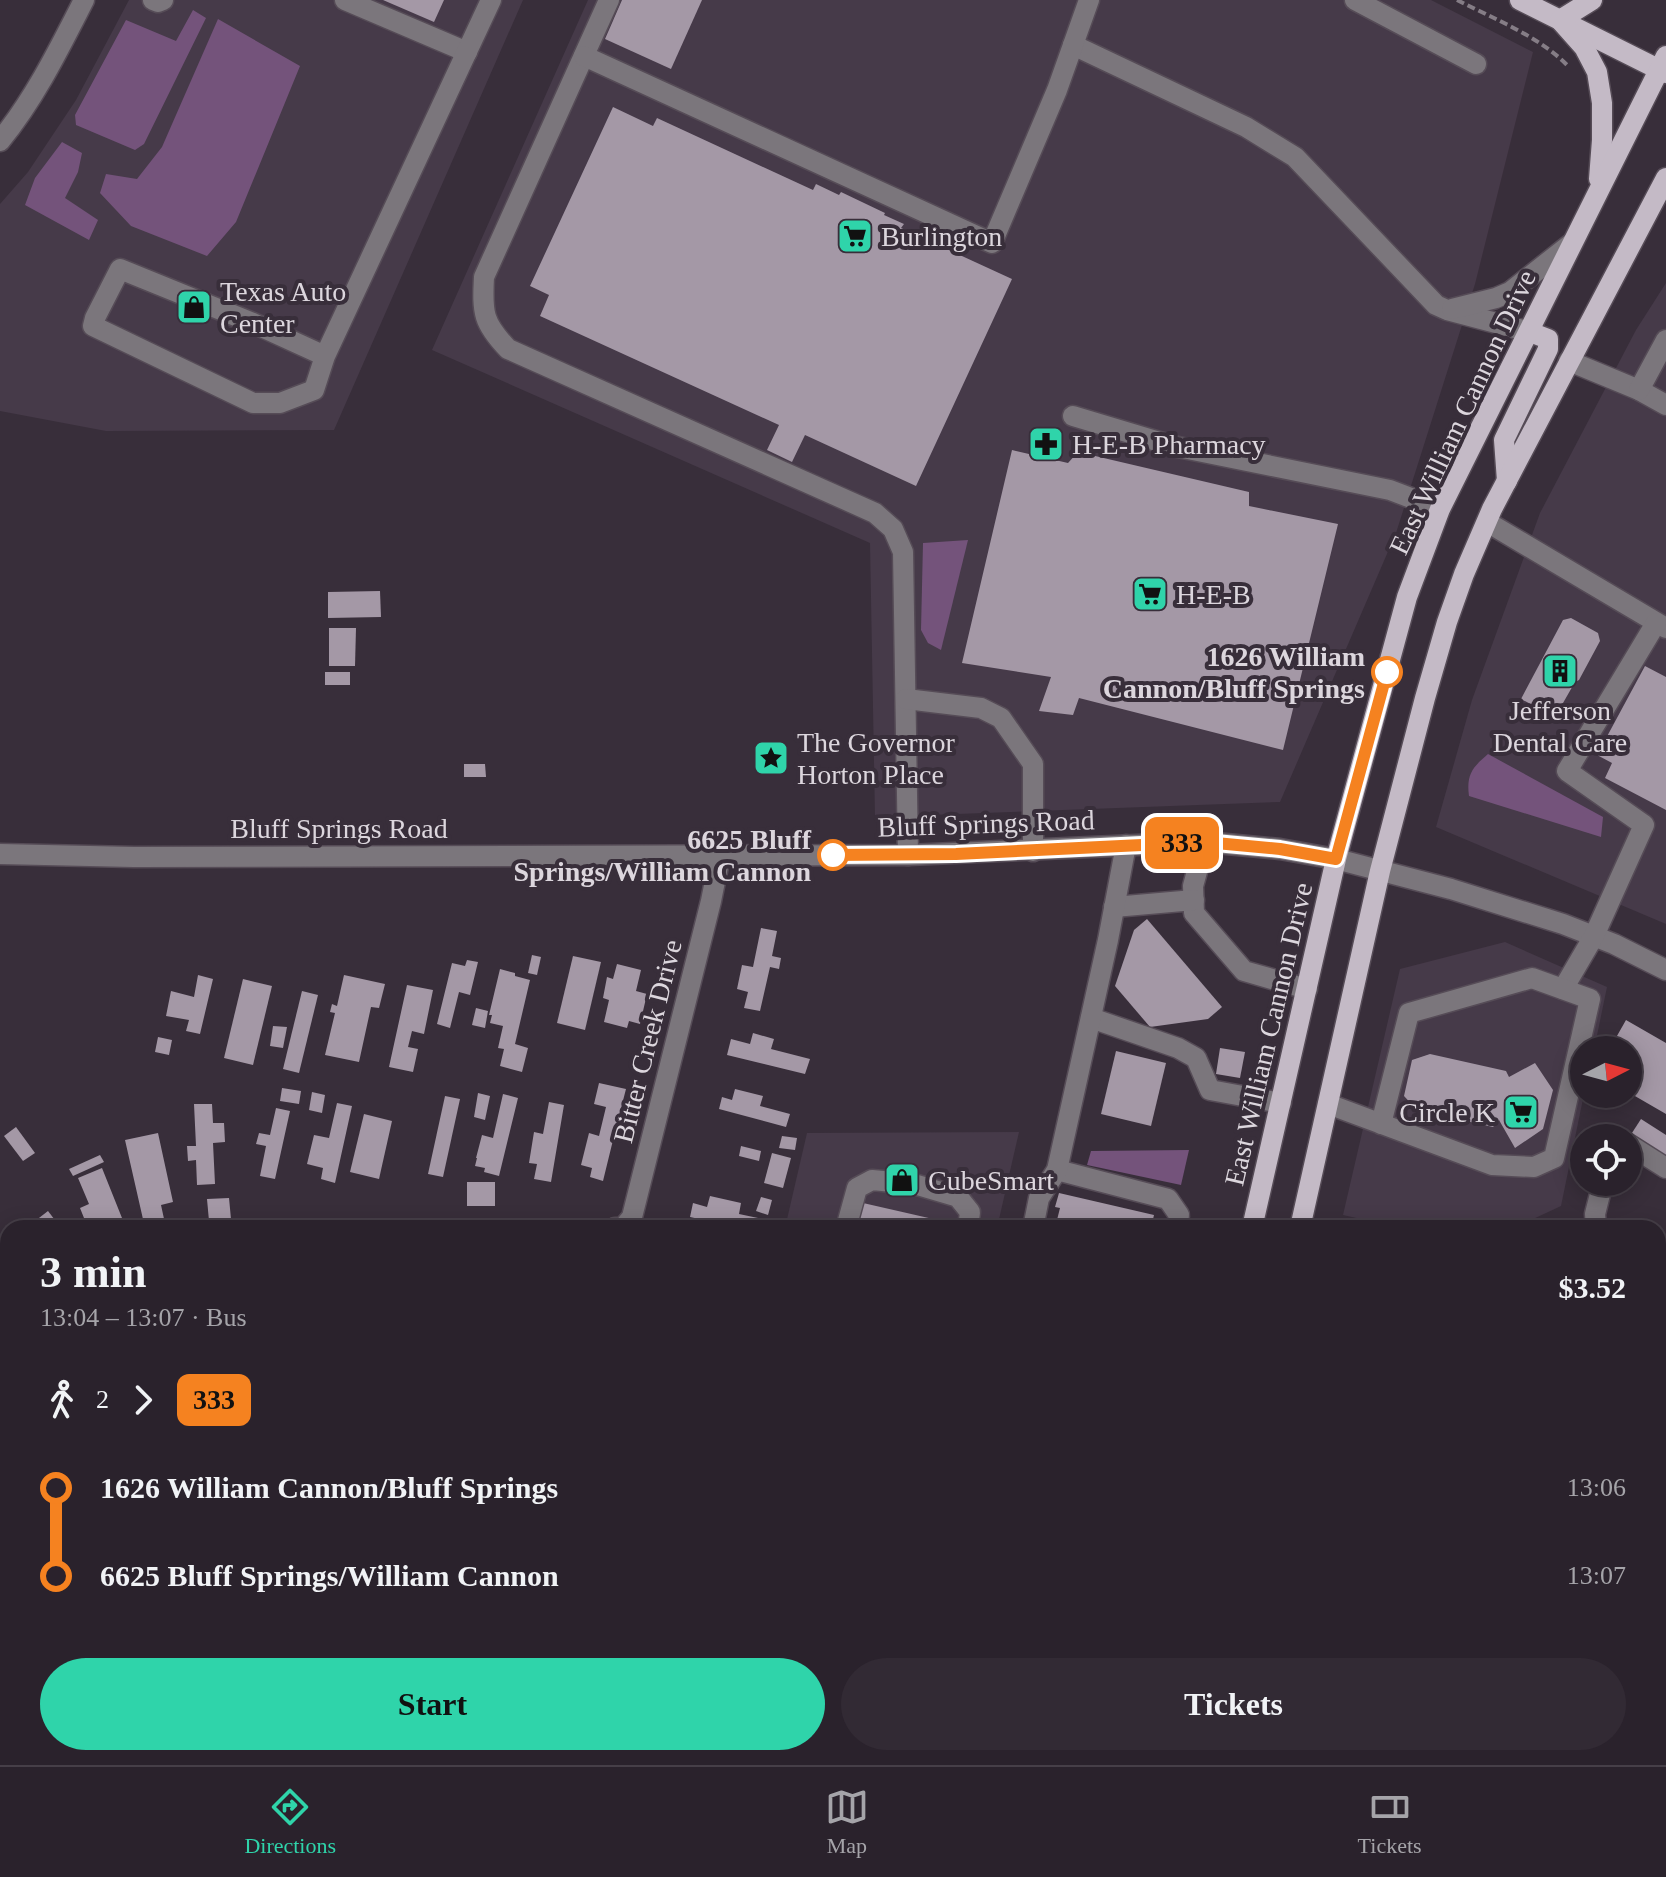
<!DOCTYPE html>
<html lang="en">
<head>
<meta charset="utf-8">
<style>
  :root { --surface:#2a222c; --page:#322a34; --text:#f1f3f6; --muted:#a5a4a9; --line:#463f48; --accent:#2fd4aa }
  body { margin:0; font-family:"Times New Roman",serif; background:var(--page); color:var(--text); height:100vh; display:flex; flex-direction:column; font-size:30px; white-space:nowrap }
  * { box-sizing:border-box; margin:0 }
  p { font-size:26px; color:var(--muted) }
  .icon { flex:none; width:44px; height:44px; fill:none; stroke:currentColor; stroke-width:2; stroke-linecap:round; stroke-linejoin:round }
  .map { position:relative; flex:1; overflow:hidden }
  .panel { position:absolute; left:0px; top:1220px; width:1666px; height:546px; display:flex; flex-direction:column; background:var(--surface); border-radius:24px 24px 0 0; box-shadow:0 4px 20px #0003,0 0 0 2px var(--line) }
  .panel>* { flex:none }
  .badge { padding:0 16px; border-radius:12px; font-size:28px; line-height:52px }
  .needle { width:52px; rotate:84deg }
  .fabs { position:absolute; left:1570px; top:1036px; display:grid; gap:16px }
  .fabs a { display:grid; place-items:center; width:72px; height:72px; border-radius:50%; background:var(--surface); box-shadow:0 4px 20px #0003,0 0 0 2px var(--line); font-size:40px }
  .map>.badge { position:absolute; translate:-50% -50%; box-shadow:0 0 0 4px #fff }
  .legs { display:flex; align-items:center; gap:12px; height:88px; padding:0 40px; font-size:26px }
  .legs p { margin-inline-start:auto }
  .summary { display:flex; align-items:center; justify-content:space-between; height:136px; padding:0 40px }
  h1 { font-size:44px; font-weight:700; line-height:60px }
  .button { display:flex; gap:16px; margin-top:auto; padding:16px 40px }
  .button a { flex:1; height:92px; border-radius:48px; background:var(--accent); color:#111; font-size:32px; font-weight:700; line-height:92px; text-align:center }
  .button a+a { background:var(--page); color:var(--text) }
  ul { padding:0 40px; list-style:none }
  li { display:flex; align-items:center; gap:28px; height:88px; font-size:30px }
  li i { display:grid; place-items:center; width:12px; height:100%; margin:0 10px; background:currentColor }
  li i::after { content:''; width:20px; height:20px; margin:-10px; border:6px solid; border-radius:50%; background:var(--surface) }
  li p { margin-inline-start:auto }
  li:first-child i { background:linear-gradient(#0000 50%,currentColor 0) }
  li:last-child i { background:linear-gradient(currentColor 50%,#0000 0) }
  .menu { display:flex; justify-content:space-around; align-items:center; height:112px; border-top:2px solid var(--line); background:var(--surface); font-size:22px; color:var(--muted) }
  .menu a { display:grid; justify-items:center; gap:4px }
  .menu .current { color:var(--accent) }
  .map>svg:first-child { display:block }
</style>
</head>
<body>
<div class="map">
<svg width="1666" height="1765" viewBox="0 0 1666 1765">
  <rect width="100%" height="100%" fill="#382e3a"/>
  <g fill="#463a49">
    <path d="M 129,0 L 523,0 L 334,430 L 106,431 L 0,411 L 0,204 L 28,172 L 76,100 Z"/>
    <path d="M 588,0 L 1431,0 L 1533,52 L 1475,284 L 1396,533 L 1280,802 L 875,817 L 870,543 L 432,350 Z"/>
    <path d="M 1666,283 L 1666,924 L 1436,827 L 1472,700 L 1540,513 L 1636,330 Z"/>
    <path d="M 1505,942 L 1607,987 L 1594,1050 L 1584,1050 L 1584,1094 L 1561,1206 L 1514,1228 L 1401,1228 L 1343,1215 L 1400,969 Z"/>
    <path d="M 1019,1132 L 997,1228 L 785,1228 L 807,1133 Z"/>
    <path d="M 660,1758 L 998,1758 L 997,1765 L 659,1765 Z"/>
  </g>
  <g fill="#74537b">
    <path d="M 193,10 L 206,18 L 144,144 L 135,150 L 76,125 L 75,115 L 126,20 L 176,41 Z"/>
    <path d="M 218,19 L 300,66 L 236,222 L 207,256 L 131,226 L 100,193 L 106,174 L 137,179 L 162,147 Z"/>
    <path d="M 62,142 L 82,153 L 78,172 L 65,198 L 98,220 L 89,240 L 25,205 L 35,178 Z"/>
    <path d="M 968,540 L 941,650 L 928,643 L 921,630 L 923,543 Z"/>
    <path d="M 1488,754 L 1603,817 L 1601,837 L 1469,796 C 1466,774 1473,767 1488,754 Z"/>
    <path d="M 1189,1150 L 1181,1185 L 1087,1165 L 1091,1151 Z"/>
  </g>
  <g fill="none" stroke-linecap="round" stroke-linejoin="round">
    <path stroke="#74537b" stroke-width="7" d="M 1658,1440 L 1666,1448"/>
  </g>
  <g fill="#a498a6">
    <path d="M 383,0 L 444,0 L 434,22 Z"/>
    <path d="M 622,0 L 702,0 L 671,69 L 605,39 Z"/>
    <path d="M 613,107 L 653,126 L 657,118 L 813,190 L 816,184 L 839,195 L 841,192 L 885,213 L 884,215 L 904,224 L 901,228 L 1012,279 L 916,486 L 805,435 L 792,462 L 767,450 L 779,425 L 540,316 L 549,295 L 530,286 Z"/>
    <path d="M 1012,450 L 1068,463 L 1078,452 L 1249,492 L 1249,506 L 1338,524 L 1283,750 L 1079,698 L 1073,715 L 1039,711 L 1051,677 L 962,663 Z"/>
    <path d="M 380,591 L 381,617 L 328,618 L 328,592 Z"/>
    <path d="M 1571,618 L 1598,633 L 1600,641 L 1579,680 L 1575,682 L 1555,717 L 1521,699 L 1563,620 Z"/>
    <path d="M 329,628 L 356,628 L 355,666 L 329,666 Z"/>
    <path d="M 1645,666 L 1666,677 L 1666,810 L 1605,778 L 1612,763 L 1597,755 Z"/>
    <rect x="325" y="672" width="25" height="13"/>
    <path d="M 464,764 L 485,764 L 486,777 L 464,777 Z"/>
    <path d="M 1147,919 L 1222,1007 L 1208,1019 L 1150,1027 L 1115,986 L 1134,930 Z"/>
    <path d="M 761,928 L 777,931 L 772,956 L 781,958 L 779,969 L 770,967 L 760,1011 L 744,1008 L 748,992 L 737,989 L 742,965 L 753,967 Z"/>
    <path d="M 532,955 L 541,957 L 537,975 L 528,973 Z"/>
    <path d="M 573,956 L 601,962 L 585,1030 L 557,1023 Z"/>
    <path d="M 467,960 L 478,962 L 470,995 L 459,992 L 450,1028 L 437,1024 L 452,963 L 465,966 Z"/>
    <path d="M 617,964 L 641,970 L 636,991 L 647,994 L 640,1024 L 629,1021 L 627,1028 L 604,1022 L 609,1000 L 603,998 L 607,977 L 613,979 Z"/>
    <path d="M 500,969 L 515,973 L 515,976 L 530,980 L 515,1044 L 528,1048 L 522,1072 L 500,1066 L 504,1049 L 498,1048 L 503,1026 L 490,1023 L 492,1015 L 489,1015 Z"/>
    <path d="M 198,975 L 213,979 L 200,1034 L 186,1031 L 189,1020 L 166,1016 L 171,991 L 194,997 Z"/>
    <path d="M 344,975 L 385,984 L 379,1008 L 371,1007 L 359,1062 L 325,1055 L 335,1013 L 330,1012 L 332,1004 L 337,1006 Z"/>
    <path d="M 243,979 L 272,986 L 253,1065 L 224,1058 Z"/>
    <path d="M 407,985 L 433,990 L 424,1034 L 412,1031 L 408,1047 L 418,1049 L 413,1072 L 389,1067 Z"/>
    <path d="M 302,991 L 318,995 L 299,1073 L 283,1069 Z"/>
    <path d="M 476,1008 L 488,1011 L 485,1028 L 472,1025 Z"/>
    <path d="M 1626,1020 L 1666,1043 L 1666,1114 L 1628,1092 L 1628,1050 L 1609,1050 Z"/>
    <path d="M 273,1026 L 287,1027 L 283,1048 L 270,1046 Z"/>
    <path d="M 753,1033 L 774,1039 L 771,1049 L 810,1059 L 805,1074 L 727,1055 L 731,1039 L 750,1044 Z"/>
    <path d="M 158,1037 L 172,1040 L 169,1055 L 155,1052 Z"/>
    <path d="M 1220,1048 L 1245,1052 L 1240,1078 L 1216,1074 Z"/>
    <path d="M 1116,1051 L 1166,1063 L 1151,1126 L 1101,1114 Z"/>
    <path d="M 1430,1054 L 1506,1071 L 1509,1077 L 1535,1063 L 1553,1090 L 1543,1129 L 1515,1148 L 1499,1120 L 1493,1127 L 1417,1110 L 1404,1096 L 1412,1060 Z"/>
    <path d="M 599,1083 L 626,1089 L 618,1120 L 626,1122 L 622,1138 L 614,1136 L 603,1181 L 590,1177 L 592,1168 L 581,1165 L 589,1133 L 599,1136 L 606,1107 L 594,1104 Z"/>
    <path d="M 282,1088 L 301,1091 L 299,1104 L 280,1101 Z"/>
    <path d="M 735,1089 L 763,1096 L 760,1106 L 790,1114 L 786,1127 L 719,1109 L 722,1097 L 732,1100 Z"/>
    <path d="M 312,1092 L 325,1095 L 322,1113 L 309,1110 Z"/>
    <path d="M 478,1093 L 490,1096 L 485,1120 L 474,1117 Z"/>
    <path d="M 503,1094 L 518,1098 L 499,1176 L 484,1172 L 485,1168 L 475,1166 L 477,1158 L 476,1158 L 482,1135 L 493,1138 Z"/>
    <path d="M 445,1096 L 460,1099 L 443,1177 L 428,1174 Z"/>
    <path d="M 549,1102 L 564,1105 L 551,1182 L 534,1179 L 537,1164 L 529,1163 L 534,1132 L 543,1134 Z"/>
    <path d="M 337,1103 L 352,1106 L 335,1183 L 321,1179 L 323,1168 L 307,1164 L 314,1135 L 329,1138 Z"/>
    <path d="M 194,1104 L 212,1104 L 213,1123 L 224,1123 L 225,1142 L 213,1143 L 215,1184 L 197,1185 L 196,1160 L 188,1161 L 187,1146 L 196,1146 Z"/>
    <path d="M 276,1108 L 290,1111 L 275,1179 L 260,1176 L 266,1146 L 256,1144 L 259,1133 L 270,1135 Z"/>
    <path d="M 364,1114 L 392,1121 L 379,1179 L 350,1172 Z"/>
    <path d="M 1641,1119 L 1666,1135 L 1666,1158 L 1630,1136 Z"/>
    <path d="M 16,1127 L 35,1153 L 23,1161 L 4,1136 Z"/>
    <path d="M 158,1133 L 173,1202 L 161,1205 L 166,1228 L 145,1228 L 125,1140 Z"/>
    <path d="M 782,1136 L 797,1138 L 795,1150 L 779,1148 Z"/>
    <path d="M 741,1146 L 761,1151 L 759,1161 L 739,1156 Z"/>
    <path d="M 772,1153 L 791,1158 L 783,1188 L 764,1183 Z"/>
    <path d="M 100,1155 L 104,1162 L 73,1176 L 69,1169 Z"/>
    <path d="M 102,1168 L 126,1228 L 98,1228 L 97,1224 L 88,1228 L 80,1208 L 89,1204 L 78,1178 Z"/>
    <rect x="467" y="1182" width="28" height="24"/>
    <path d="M 1059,1193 L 1154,1215 L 1151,1228 L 1055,1228 L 1060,1208 L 1055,1207 Z"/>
    <path d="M 710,1196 L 741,1203 L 739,1214 L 772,1221 L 771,1228 L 740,1228 L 690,1217 L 693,1203 L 707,1207 Z"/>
    <path d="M 761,1197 L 772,1200 L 768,1215 L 756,1211 Z"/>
    <path d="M 229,1198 L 231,1219 L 209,1221 L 207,1199 Z"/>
    <path d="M 863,1203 L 955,1224 L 954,1228 L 857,1228 Z"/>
    <path d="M 48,1211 L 61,1228 L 26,1228 Z"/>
    <path d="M 0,1281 L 8,1286 L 8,1322 L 0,1317 Z"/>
    <path d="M 0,1337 L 8,1342 L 8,1369 L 0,1364 Z"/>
    <path d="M 1666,1340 L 1666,1392 L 1658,1386 L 1658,1350 Z"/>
    <path d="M 311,1758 L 374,1758 L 381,1760 L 379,1765 L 335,1765 Z"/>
    <path d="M 399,1758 L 421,1758 L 421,1760 L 436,1765 L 397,1765 Z"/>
    <path d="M 670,1758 L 702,1758 L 700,1765 L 668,1765 Z"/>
    <path d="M 734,1758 L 799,1758 L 797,1765 L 733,1765 Z"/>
    <path d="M 863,1758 L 920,1758 L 923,1765 L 861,1765 Z"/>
    <path d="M 1465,1758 L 1533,1758 L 1531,1765 L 1487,1765 Z"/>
    <rect x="1562" y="1758" width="61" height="7"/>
  </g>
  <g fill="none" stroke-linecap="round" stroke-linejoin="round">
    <defs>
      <g id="minor">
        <path d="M 153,0 L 158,2 L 163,0"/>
        <path d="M 345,0 L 467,52"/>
        <path d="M 609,0 L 484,277 C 482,313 483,323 508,349 L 875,513 L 893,529 L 903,552 L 908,855"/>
        <path d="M 1355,0 L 1476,64"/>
        <path d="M 1073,45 L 1246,127 L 1295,157 L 1436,305 L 1447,310 L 1530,332"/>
        <path d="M 584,56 L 992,243 L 1057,90 L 1089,0"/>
        <path d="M 0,141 C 35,98 59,49 84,0"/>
        <path d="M 1452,309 L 1496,298 L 1510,292 L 1572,243"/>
        <path d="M 325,356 L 253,323 L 120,269 L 95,318 L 93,326 L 253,403 L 280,403 L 314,390 L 325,356 L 491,0"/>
        <path d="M 1569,361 L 1639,390 L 1666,405"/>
        <path d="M 1639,390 L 1666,340"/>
        <path d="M 1073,416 L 1173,446 L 1390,490 L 1440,509"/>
        <path d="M 1487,522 L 1666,628"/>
        <path d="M 906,699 L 981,708 L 1001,718 L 1033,764 L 1033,851"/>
        <path d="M 1205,842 L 1193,886 L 1194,913 L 1244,971 L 1307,989"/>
        <path d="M 0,854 L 134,857 L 908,855 L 1205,842 L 1280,849 L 1336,859 L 1451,889 L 1563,924 L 1614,944 L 1666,970"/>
        <path d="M 1114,907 L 1194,900"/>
        <path d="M 1563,989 L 1594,936 L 1644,825 L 1567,771 L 1656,623"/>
        <path d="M 1091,1018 L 1178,1048 L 1196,1058 L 1210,1090 L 1281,1103"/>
        <path d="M 1328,1104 L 1492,1165 L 1534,1167 L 1554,1158 L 1590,999 L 1532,978 L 1409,1013 L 1381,1124"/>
        <path d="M 1628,1144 L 1666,1168"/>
        <path d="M 1057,1170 L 1168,1199 L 1179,1215 L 1177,1228"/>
        <path d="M 615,1228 L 623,1228 L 632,1217 L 711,901 L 720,856"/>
        <path d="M 846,1228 L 857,1188 L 872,1180 L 914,1184 L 958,1197 L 970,1212 L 968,1228"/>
        <path d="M 1033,1228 L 1039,1198 L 1057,1170 L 1108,940 L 1126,845"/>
        <path d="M 1596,1228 L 1595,1214 L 1603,1182"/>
        <path d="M 1658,1279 L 1666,1271"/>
        <path d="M 0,1620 L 8,1586"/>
        <path d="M 1661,1668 L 1666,1747"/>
        <path d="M 1110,1758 L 1130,1762"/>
        <path d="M 1349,1758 L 1364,1765"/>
        <path d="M 253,1765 L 255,1758"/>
        <path d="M 526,1765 L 527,1758"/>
        <path d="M 716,1765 L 718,1758"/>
        <path d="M 815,1765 L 816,1758"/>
        <path d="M 1036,1765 L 1037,1758"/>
        <path d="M 1258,1765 L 1262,1758"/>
      </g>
      <g id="major">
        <path d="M 1520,0 L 1666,73"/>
        <path d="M 1592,0 L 1560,20 L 1584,47 L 1597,72 L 1602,103 L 1602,140 L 1599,179"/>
        <path d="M 1507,481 L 1504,440 L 1548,349 L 1548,339 L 1530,332"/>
        <path d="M 1252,1228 L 1336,859 L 1407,597 L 1440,509 L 1666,56"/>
        <path d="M 1300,1228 L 1380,871 L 1425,698 L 1447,622 L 1464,574 L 1492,509 L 1666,178"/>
        <path d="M 1130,1762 L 1140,1765"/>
        <path d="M 1180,1765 L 1181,1758"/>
      </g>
    </defs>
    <use href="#minor" stroke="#564c57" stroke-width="23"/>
    <use href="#major" stroke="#564c57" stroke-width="23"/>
    <path stroke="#857d86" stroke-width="4" stroke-dasharray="8 4" stroke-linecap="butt" d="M 1457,0 C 1494,19 1539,36 1568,66"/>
    <use href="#minor" stroke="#7b767c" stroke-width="20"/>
    <use href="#major" stroke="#c4bac6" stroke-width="20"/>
  </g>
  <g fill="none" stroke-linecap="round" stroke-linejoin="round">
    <defs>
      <path id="line-1" d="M 833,855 L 956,854 L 1205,842 L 1280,849 L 1336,859 L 1387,672"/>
    </defs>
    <use href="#line-1" stroke="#fff" stroke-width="18"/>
    <use href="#line-1" stroke="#f58220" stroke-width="12"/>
  </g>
  <defs>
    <symbol id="supermarket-square" viewBox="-11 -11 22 22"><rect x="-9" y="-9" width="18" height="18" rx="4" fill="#2fd4aa" stroke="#382e3a"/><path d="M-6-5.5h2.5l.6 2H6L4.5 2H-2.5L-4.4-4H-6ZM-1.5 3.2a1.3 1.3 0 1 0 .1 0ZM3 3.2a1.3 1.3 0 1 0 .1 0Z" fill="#111"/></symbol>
    <symbol id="shop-square" viewBox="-11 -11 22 22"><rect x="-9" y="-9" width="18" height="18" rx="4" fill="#2fd4aa" stroke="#382e3a"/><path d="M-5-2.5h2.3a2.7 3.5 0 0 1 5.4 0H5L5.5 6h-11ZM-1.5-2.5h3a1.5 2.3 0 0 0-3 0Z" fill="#111"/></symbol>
    <symbol id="pharmacy-square" viewBox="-11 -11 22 22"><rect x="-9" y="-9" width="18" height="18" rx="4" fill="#2fd4aa" stroke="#382e3a"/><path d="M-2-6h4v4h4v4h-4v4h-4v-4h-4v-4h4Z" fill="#111"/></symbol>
    <symbol id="building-square" viewBox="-11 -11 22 22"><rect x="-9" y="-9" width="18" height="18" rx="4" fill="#2fd4aa" stroke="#382e3a"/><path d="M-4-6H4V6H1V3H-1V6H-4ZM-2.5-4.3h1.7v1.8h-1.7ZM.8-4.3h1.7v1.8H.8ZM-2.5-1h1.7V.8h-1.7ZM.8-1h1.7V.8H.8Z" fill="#111"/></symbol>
    <symbol id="sight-square" viewBox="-11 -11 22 22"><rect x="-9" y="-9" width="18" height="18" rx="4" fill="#2fd4aa" stroke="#382e3a"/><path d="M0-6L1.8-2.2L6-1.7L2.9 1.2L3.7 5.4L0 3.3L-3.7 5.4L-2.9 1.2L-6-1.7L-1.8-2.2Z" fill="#111"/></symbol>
  </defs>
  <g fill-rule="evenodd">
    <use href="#supermarket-square" x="835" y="216" width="40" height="40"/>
    <use href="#shop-square" x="174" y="287" width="40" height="40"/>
    <use href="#pharmacy-square" x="1026" y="424" width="40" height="40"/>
    <use href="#supermarket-square" x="1130" y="574" width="40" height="40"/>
    <use href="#building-square" x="1540" y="651" width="40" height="40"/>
    <use href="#sight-square" x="751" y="738" width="40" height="40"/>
    <use href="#supermarket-square" x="1501" y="1092" width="40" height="40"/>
    <use href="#shop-square" x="882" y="1160" width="40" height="40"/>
  </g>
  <g fill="#fff" stroke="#f58220" stroke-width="4">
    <circle cx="1387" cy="672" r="14"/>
    <circle cx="833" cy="855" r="14"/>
  </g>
  <g text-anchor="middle" stroke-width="8" stroke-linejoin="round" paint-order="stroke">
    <g font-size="28" fill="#dcd6dd" stroke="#382e3a" text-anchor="start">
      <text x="881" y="246">Burlington</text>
      <text x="220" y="301">Texas Auto<tspan x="220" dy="32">Center</tspan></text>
      <text x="1072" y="454">H-E-B Pharmacy</text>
      <text x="1176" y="604">H-E-B</text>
      <text x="1560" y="720" text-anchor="middle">Jefferson<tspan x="1560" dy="32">Dental Care</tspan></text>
      <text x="797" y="752">The Governor<tspan x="797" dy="32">Horton Place</tspan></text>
      <text x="1495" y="1122" text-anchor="end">Circle K</text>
      <text x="928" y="1190">CubeSmart</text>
    </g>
    <g font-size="28" fill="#dcd6dd" stroke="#382e3a">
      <text transform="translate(1462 412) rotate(-65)" y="10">East William Cannon Drive</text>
      <text transform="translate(986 823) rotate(-2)" y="10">Bluff Springs Road</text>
      <text x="339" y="838">Bluff Springs Road</text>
      <text transform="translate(1268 1034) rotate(-77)" y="10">East William Cannon Drive</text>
      <text transform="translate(647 1041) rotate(-76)" y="10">Bitter Creek Drive</text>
    </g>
    <g font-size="28" font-weight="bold" fill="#dcd6dd" stroke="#382e3a" text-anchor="end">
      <text x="1365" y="666">1626 William<tspan x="1365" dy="32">Cannon/Bluff Springs</tspan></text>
      <text x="811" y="849">6625 Bluff<tspan x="811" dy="32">Springs/William Cannon</tspan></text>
    </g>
  </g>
</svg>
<div class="fabs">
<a><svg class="needle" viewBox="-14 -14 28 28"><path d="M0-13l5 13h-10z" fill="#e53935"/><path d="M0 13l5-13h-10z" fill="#a5a4a9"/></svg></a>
<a><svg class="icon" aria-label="locate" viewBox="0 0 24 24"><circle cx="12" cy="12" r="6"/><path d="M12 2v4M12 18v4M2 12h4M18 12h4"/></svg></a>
</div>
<b class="badge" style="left:1182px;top:843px;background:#f58220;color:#111">333</b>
<section class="panel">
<div class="summary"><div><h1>3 min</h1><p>13:04 – 13:07 · Bus</p></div><b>$3.52</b></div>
<div class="legs"><svg class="icon" aria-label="walk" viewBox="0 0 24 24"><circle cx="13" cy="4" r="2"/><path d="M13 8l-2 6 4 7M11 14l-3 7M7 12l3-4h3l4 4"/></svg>2<svg class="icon" aria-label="forward" viewBox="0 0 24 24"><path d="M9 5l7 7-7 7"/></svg><b class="badge" style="background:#f58220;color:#111">333</b></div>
<ul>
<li><i style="color:#f58220"></i><b>1626 William Cannon/Bluff Springs</b><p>13:06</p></li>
<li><i style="color:#f58220"></i><b>6625 Bluff Springs/William Cannon</b><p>13:07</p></li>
</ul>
<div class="button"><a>Start</a><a>Tickets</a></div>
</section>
</div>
<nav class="menu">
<a class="current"><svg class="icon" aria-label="directions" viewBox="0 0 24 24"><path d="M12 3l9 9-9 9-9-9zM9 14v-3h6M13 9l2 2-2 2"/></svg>Directions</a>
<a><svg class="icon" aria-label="map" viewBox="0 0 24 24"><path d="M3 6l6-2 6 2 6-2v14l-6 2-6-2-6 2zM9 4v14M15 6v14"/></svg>Map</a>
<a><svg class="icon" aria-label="tickets" viewBox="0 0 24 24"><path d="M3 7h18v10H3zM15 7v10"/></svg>Tickets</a>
</nav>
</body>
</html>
